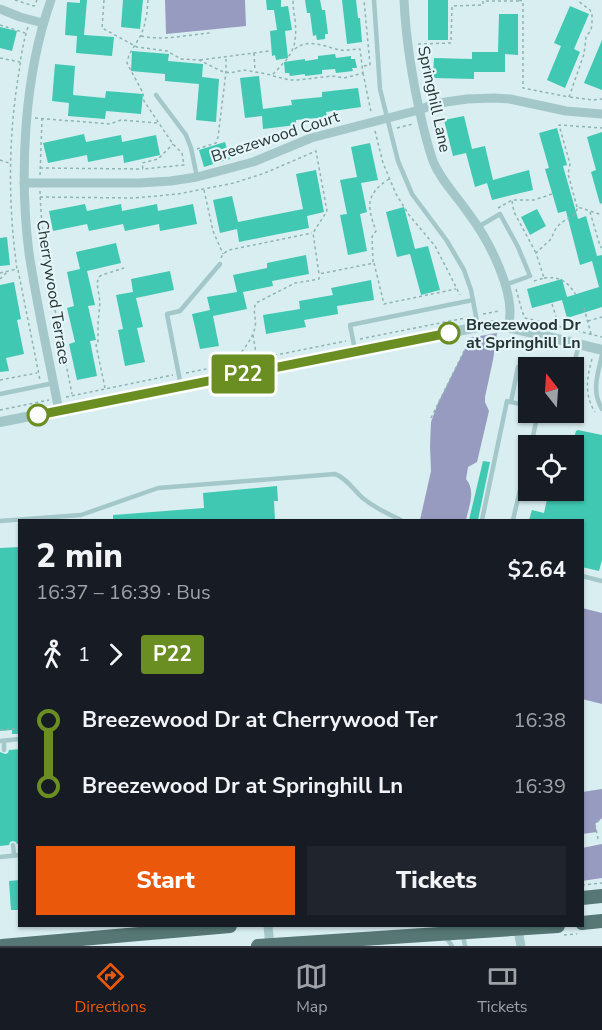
<!DOCTYPE html>
<html lang="en">
<head>
<meta charset="utf-8">
<style>
  :root { --surface:#171b24; --page:#20242c; --text:#f1f3f6; --muted:#9ea1a6; --line:#363941; --accent:#ea580c }
  body { margin:0; font-family:"Nunito Sans",sans-serif; background:var(--page); color:var(--text); height:100vh; display:flex; flex-direction:column; font-size:22px; white-space:nowrap }
  * { box-sizing:border-box; margin:0 }
  p { font-size:20px; color:var(--muted) }
  .icon { flex:none; width:33px; height:33px; fill:none; stroke:currentColor; stroke-width:2; stroke-linecap:round; stroke-linejoin:round }
  .map { position:relative; flex:1; overflow:hidden }
  .drawer { position:absolute; left:18px; top:519px; width:566px; height:408px; display:flex; flex-direction:column; background:var(--surface); border-radius:0px; box-shadow:0 2px 4px #0004 }
  .drawer>* { flex:none }
  .badge { padding:0 12px; border-radius:4px; font-size:21px; line-height:39px }
  .needle { width:39px; rotate:343deg }
  .tools { position:absolute; left:518px; top:357px; display:grid; gap:12px }
  .tools a { display:grid; place-items:center; width:66px; height:66px; border-radius:0px; background:var(--surface); box-shadow:0 2px 4px #0004; font-size:30px }
  .map>.badge { position:absolute; translate:-50% -50%; box-shadow:0 0 0 3px #fff }
  .legs { display:flex; align-items:center; gap:9px; height:66px; padding:0 18px; font-size:20px }
  .legs p { margin-inline-start:auto }
  .summary { display:flex; align-items:center; justify-content:space-between; height:102px; padding:0 18px }
  h1 { font-size:33px; font-weight:800; line-height:45px }
  .button { display:flex; gap:12px; margin-top:auto; padding:12px 18px }
  .button a { flex:1; height:69px; border-radius:0px; background:var(--accent); color:#fff; font-size:24px; font-weight:800; line-height:69px; text-align:center }
  .button a+a { background:var(--page); color:var(--text) }
  ul { padding:0 18px; list-style:none }
  li { display:flex; align-items:center; gap:21px; height:66px; font-size:22px }
  li i { display:grid; place-items:center; width:9px; height:100%; margin:0 8px; background:currentColor }
  li i::after { content:''; width:15px; height:15px; margin:-8px; border:4px solid; border-radius:50%; background:var(--surface) }
  li p { margin-inline-start:auto }
  li:first-child i { background:linear-gradient(#0000 50%,currentColor 0) }
  li:last-child i { background:linear-gradient(currentColor 50%,#0000 0) }
  .tabs { display:flex; justify-content:space-around; align-items:center; height:84px; border-top:2px solid var(--line); background:var(--surface); font-size:16px; color:var(--muted) }
  .tabs a { display:grid; justify-items:center; gap:3px }
  .tabs .on { color:var(--accent) }
  .map>svg:first-child { display:block }
</style>
</head>
<body>
<div class="map">
<svg width="602" height="946" viewBox="0 0 602 946">
  <rect width="100%" height="100%" fill="#d8eef1"/>
  <g fill="#989bc0">
    <path d="M 165,0 L 245,0 L 246,26 L 166,34 Z"/>
    <path d="M 497,333 L 493,360 L 485,397 L 485,402 L 489,411 L 477,462 L 468,467 L 466,479 C 476,491 469,506 466,520 L 420,520 L 431,471 L 430,446 L 431,422 L 438,403 L 467,345 L 469,338 Z"/>
    <path d="M 582,608 L 602,613 L 602,704 L 582,699 Z"/>
    <path d="M 602,789 L 602,818 L 595,824 L 597,832 L 582,834 L 582,792 Z"/>
    <path d="M 602,844 L 602,878 L 582,881 L 582,848 Z"/>
  </g>
  <g fill="#40c8b2">
    <path d="M 80,0 L 87,0 L 84,35 L 114,37 L 112,56 L 76,53 L 77,36 L 65,35 L 67,2 L 80,3 Z"/>
    <path d="M 123,0 L 143,0 L 140,29 L 121,27 Z"/>
    <path d="M 266,0 L 281,0 L 281,7 L 288,6 L 292,30 L 285,31 L 288,58 L 276,60 L 275,55 L 272,56 L 270,31 L 277,30 L 274,10 L 267,10 Z"/>
    <path d="M 305,0 L 320,0 L 322,10 L 325,10 L 328,34 L 325,34 L 325,39 L 317,40 L 316,35 L 313,36 L 310,13 L 307,13 Z"/>
    <path d="M 342,0 L 356,0 L 358,18 L 360,18 L 362,42 L 347,44 Z"/>
    <rect x="428" y="0" width="20" height="40"/>
    <path d="M 570,6 L 589,14 L 574,49 L 580,52 L 565,88 L 547,80 L 561,46 L 554,43 Z"/>
    <path d="M 499,14 L 518,14 L 518,55 L 505,54 L 505,72 L 474,72 L 474,79 L 433,78 L 434,58 L 472,59 L 472,52 L 498,52 Z"/>
    <path d="M 0,27 L 17,31 L 12,51 L 0,48 Z"/>
    <path d="M 602,40 L 602,90 L 584,83 Z"/>
    <path d="M 132,51 L 169,54 L 168,61 L 203,64 L 202,77 L 219,79 L 216,122 L 196,120 L 199,84 L 165,81 L 165,74 L 131,71 Z"/>
    <path d="M 335,54 L 336,58 L 351,56 L 351,59 L 355,59 L 357,68 L 352,68 L 353,71 L 336,73 L 335,69 L 322,70 L 322,74 L 305,76 L 305,74 L 290,76 L 289,73 L 285,73 L 284,62 L 305,59 L 305,61 L 318,59 L 318,56 Z"/>
    <path d="M 55,64 L 75,66 L 73,95 L 105,98 L 106,91 L 143,94 L 141,114 L 106,111 L 105,119 L 68,116 L 69,103 L 52,101 Z"/>
    <path d="M 259,76 L 263,109 L 292,105 L 291,100 L 322,97 L 322,92 L 358,88 L 361,107 L 326,112 L 327,117 L 296,120 L 296,125 L 263,129 L 262,116 L 245,118 L 240,78 Z"/>
    <path d="M 464,116 L 472,149 L 485,146 L 493,180 L 529,170 L 533,190 L 492,200 L 487,183 L 475,187 L 466,153 L 453,156 L 444,120 Z"/>
    <path d="M 557,128 L 567,165 L 563,166 L 578,219 L 586,216 L 597,256 L 602,255 L 602,307 L 567,318 L 562,300 L 532,308 L 527,289 L 562,279 L 567,297 L 599,287 L 592,261 L 580,265 L 566,211 L 558,213 L 545,169 L 549,168 L 539,133 Z"/>
    <path d="M 602,132 L 602,203 L 600,204 L 591,172 L 596,170 L 587,137 Z"/>
    <path d="M 84,134 L 86,142 L 121,135 L 122,142 L 156,135 L 160,155 L 124,163 L 123,155 L 88,162 L 87,155 L 48,163 L 43,143 Z"/>
    <path d="M 225,142 L 230,159 L 204,167 L 199,150 Z"/>
    <path d="M 370,143 L 378,180 L 361,183 L 367,212 L 360,214 L 367,251 L 348,255 L 340,215 L 347,214 L 340,180 L 357,177 L 351,147 Z"/>
    <path d="M 316,170 L 324,212 L 307,216 L 309,228 L 239,242 L 237,229 L 220,233 L 213,200 L 232,196 L 238,222 L 303,209 L 296,174 Z"/>
    <path d="M 85,204 L 87,211 L 121,204 L 122,211 L 157,204 L 158,211 L 193,204 L 197,224 L 160,231 L 159,224 L 125,231 L 123,224 L 89,231 L 87,224 L 53,231 L 49,211 Z"/>
    <path d="M 404,207 L 415,249 L 428,246 L 440,290 L 421,295 L 410,254 L 397,257 L 386,212 Z"/>
    <path d="M 537,209 L 546,226 L 530,235 L 521,217 Z"/>
    <path d="M 7,237 L 10,265 L 0,266 L 0,238 Z"/>
    <path d="M 116,243 L 121,263 L 87,271 L 95,305 L 88,306 L 96,340 L 90,341 L 97,376 L 77,380 L 69,344 L 75,342 L 67,308 L 74,306 L 67,272 L 80,269 L 76,252 Z"/>
    <path d="M 306,255 L 309,274 L 272,281 L 273,286 L 243,292 L 247,309 L 213,316 L 219,346 L 200,349 L 192,314 L 210,310 L 207,297 L 237,292 L 233,275 L 267,268 L 267,263 Z"/>
    <path d="M 170,271 L 174,290 L 136,298 L 143,327 L 137,328 L 145,362 L 125,366 L 118,330 L 123,329 L 116,295 L 133,292 L 131,279 Z"/>
    <path d="M 371,280 L 374,300 L 337,306 L 338,314 L 304,320 L 306,327 L 266,334 L 263,315 L 300,309 L 299,301 L 333,295 L 331,288 Z"/>
    <path d="M 14,282 L 21,319 L 17,320 L 24,354 L 6,358 L 9,371 L 0,372 L 0,285 Z"/>
    <path d="M 578,430 L 602,435 L 602,560 L 599,571 L 582,567 L 582,520 L 529,520 L 532,510 L 544,513 L 549,490 L 573,490 L 573,446 L 546,446 L 547,438 L 560,441 L 563,439 L 573,441 L 576,431 Z"/>
    <path d="M 483,461 L 490,462 L 478,520 L 469,520 Z"/>
    <path d="M 277,486 L 278,501 L 274,501 L 275,520 L 113,520 L 113,515 L 204,508 L 203,493 Z"/>
    <path d="M 20,547 L 20,734 L 12,734 L 12,730 L 0,731 L 0,548 Z"/>
    <path d="M 20,749 L 20,844 L 17,844 L 16,842 L 13,841 L 10,842 L 9,845 L 0,846 L 0,752 L 5,754 L 8,753 L 9,750 Z"/>
    <path d="M 20,880 L 20,910 L 11,910 L 9,881 Z"/>
  </g>
  <g fill="none" stroke-linecap="round" stroke-linejoin="round">
    <g stroke="#8eb4b5" stroke-width="1.5" stroke-dasharray="3 3" stroke-linecap="butt">
      <path d="M 15,0 L 34,6 L 37,0"/>
      <path d="M 104,0 L 102,28 L 137,47 L 167,51 L 181,59 L 199,60 L 221,71 L 230,73 L 244,70 L 272,75 C 291,56 298,49 295,19 C 294,13 293,7 293,0"/>
      <path d="M 148,0 L 147,13 L 144,27 L 141,35 L 129,55 L 127,63 L 143,93 L 144,101 L 173,144 L 182,153 L 184,165 L 143,169 L 142,163 L 158,159 L 173,144"/>
      <path d="M 519,0 L 523,1 L 523,88 L 569,97 L 584,54 L 586,37 L 591,30 L 592,24 L 592,14 L 590,10 L 577,0"/>
      <path d="M 0,25 L 25,33"/>
      <path d="M 141,36 C 163,41 187,35 209,33 L 208,30"/>
      <path d="M 418,44 L 451,43 L 452,6 L 483,5 L 483,1 L 519,1"/>
      <path d="M 254,53 L 255,71"/>
      <path d="M 0,58 L 20,62"/>
      <path d="M 200,60 L 269,51"/>
      <path d="M 364,66 L 370,65 L 364,0"/>
      <path d="M 363,73 L 371,112"/>
      <path d="M 273,76 L 290,80 L 298,80 L 332,76 L 344,78 L 363,73 L 360,49 C 353,49 346,51 340,50 C 325,47 307,37 294,50"/>
      <path d="M 570,97 L 593,100 L 602,99"/>
      <path d="M 35,118 L 110,124 L 121,120 L 158,123"/>
      <path d="M 397,128 L 413,124"/>
      <path d="M 375,131 L 383,163 L 396,194 L 409,215 L 435,246 L 448,271 L 460,295"/>
      <path d="M 197,149 L 216,143 L 218,137 L 226,72 L 226,56"/>
      <path d="M 0,160 L 9,163"/>
      <path d="M 40,168 L 143,169"/>
      <path d="M 40,175 L 42,119"/>
      <path d="M 204,190 L 213,231 L 223,254"/>
      <path d="M 40,191 C 42,260 59,327 72,394"/>
      <path d="M 40,197 L 134,198 L 178,194 L 234,183 L 265,173 L 316,151 L 327,211 L 313,233 L 319,274 L 374,263 L 384,304 L 456,289"/>
      <path d="M 512,201 L 514,212 L 536,253"/>
      <path d="M 577,207 L 568,174 L 570,164 L 559,125 L 602,128"/>
      <path d="M 498,208 L 512,200 L 534,200 L 552,194"/>
      <path d="M 590,212 L 600,246 L 602,248"/>
      <path d="M 221,258 L 223,254 L 229,250 L 312,233"/>
      <path d="M 373,262 L 372,237 L 376,231 C 367,206 365,195 389,179"/>
      <path d="M 18,270 L 40,380"/>
      <path d="M 0,273 L 17,269 C 8,204 8,138 19,72 C 21,57 23,42 28,27"/>
      <path d="M 544,278 C 560,276 568,282 576,295"/>
      <path d="M 0,279 L 7,272"/>
      <path d="M 534,281 L 544,278 L 536,253 L 551,239 L 556,228 L 561,223 L 575,214 L 578,207 L 602,215"/>
      <path d="M 516,289 L 522,311 L 525,318 L 602,337"/>
      <path d="M 552,304 L 559,326"/>
      <path d="M 584,308 L 591,334"/>
      <path d="M 483,314 L 499,311"/>
      <path d="M 588,321 L 602,317"/>
      <path d="M 253,335 L 257,359"/>
      <path d="M 360,339 L 470,317"/>
      <path d="M 592,359 C 587,377 584,395 595,412"/>
      <path d="M 235,362 C 241,351 253,340 255,327 C 257,319 252,311 256,303 L 295,283 L 319,279 L 319,275"/>
      <path d="M 186,373 L 346,341"/>
      <path d="M 0,380 L 37,373"/>
      <path d="M 105,388 L 96,345 L 98,344 L 98,324 L 100,302 L 97,283 L 99,277 L 102,275 L 124,268"/>
      <path d="M 66,397 L 173,375"/>
      <path d="M 0,410 L 49,400"/>
      <path d="M 431,418 L 467,345 L 469,338"/>
      <path d="M 0,730 L 20,728"/>
      <path d="M 598,839 L 595,824 L 602,818"/>
      <path d="M 582,885 L 602,883"/>
      <path d="M 564,935 L 577,934"/>
    </g>
    <g stroke="#a4c7c9" stroke-width="4.5">
      <path d="M 374,0 L 380,89 L 398,161 L 412,194 L 447,241 L 464,270 L 471,290 L 478,327"/>
      <path d="M 156,95 L 186,135 L 191,148 L 197,177"/>
      <path d="M 478,227 L 500,214 L 518,247 L 530,276 L 505,285"/>
      <path d="M 355,350 L 350,325 L 473,300"/>
      <path d="M 602,355 C 598,373 591,391 602,409"/>
      <path d="M 573,368 L 579,344"/>
      <path d="M 181,386 L 167,314 L 180,311 L 220,264"/>
      <path d="M 0,394 L 54,383"/>
      <path d="M 511,402 L 518,367"/>
      <path d="M 531,446 L 538,412"/>
      <path d="M 482,520 L 507,401 L 528,406"/>
      <path d="M 513,520 L 528,456"/>
      <path d="M 0,521 L 81,515 L 158,488 L 335,474 C 347,478 354,491 364,499 C 375,508 388,514 401,520"/>
      <path d="M 582,576 L 602,581"/>
      <path d="M 0,741 L 20,739"/>
      <path d="M 4,741 L 4,750"/>
      <path d="M 13,845 L 14,855"/>
      <path d="M 0,857 L 20,855"/>
      <path d="M 464,934 L 464,941 L 465,946"/>
      <path d="M 445,936 L 452,946"/>
    </g>
    <g stroke="#a4c7c9" stroke-width="9">
      <path d="M 51,0 C 24,75 19,174 29,253 C 37,306 49,359 59,411"/>
      <path d="M 404,0 C 406,43 413,84 423,126 C 426,138 429,150 433,161 C 441,181 457,196 469,214 C 488,239 518,295 508,327"/>
      <path d="M 0,9 L 20,17 L 43,23"/>
      <path d="M 24,183 L 139,183 L 171,181 L 197,177 L 253,162 L 311,138 L 419,110 L 432,105 L 446,102 L 467,99 L 494,98 L 510,99 L 566,111 L 602,114"/>
      <path d="M 268,926 L 270,946"/>
      <path d="M 517,926 L 521,946"/>
    </g>
    <path stroke="#a4c7c9" stroke-width="10" d="M 0,422 L 488,325 L 497,325 L 508,327 L 602,350"/>
    <g stroke="#567774" stroke-width="14">
      <path d="M 582,898 L 602,896"/>
      <path d="M 582,923 L 602,921"/>
      <path d="M 2,946 L 230,926"/>
      <path d="M 258,946 L 558,926"/>
    </g>
  </g>
  <g fill="none" stroke-linecap="round" stroke-linejoin="round">
    <defs>
      <path id="line-1" d="M 38,415 L 449,333"/>
    </defs>
    <use href="#line-1" stroke="#fff" stroke-width="14"/>
    <use href="#line-1" stroke="#6b8e23" stroke-width="9"/>
  </g>
  <g fill="#fff" stroke="#6b8e23" stroke-width="3">
    <circle cx="449" cy="333" r="10"/>
    <circle cx="38" cy="415" r="10"/>
  </g>
  <g text-anchor="middle" stroke-width="4.5" stroke-linejoin="round" paint-order="stroke">
    <g font-size="16" fill="#263433" stroke="#e4f6f9">
      <text transform="translate(435 99) rotate(78)" y="6">Springhill Lane</text>
      <text transform="translate(275 136) rotate(-18)" y="6">Breezewood Court</text>
      <text transform="translate(54 292) rotate(81)" y="6">Cherrywood Terrace</text>
    </g>
    <g font-size="16" font-weight="bold" fill="#263433" stroke="#e4f6f9" text-anchor="start">
      <text x="466" y="330">Breezewood Dr<tspan x="466" dy="18">at Springhill Ln</tspan></text>
    </g>
  </g>
</svg>
<div class="tools">
<a><svg class="needle" viewBox="-14 -14 28 28"><path d="M0-13l5 13h-10z" fill="#e53935"/><path d="M0 13l5-13h-10z" fill="#9ea1a6"/></svg></a>
<a><svg class="icon" aria-label="locate" viewBox="0 0 24 24"><circle cx="12" cy="12" r="6"/><path d="M12 2v4M12 18v4M2 12h4M18 12h4"/></svg></a>
</div>
<b class="badge" style="left:243px;top:374px;background:#6b8e23;color:#fff">P22</b>
<section class="drawer">
<div class="summary"><div><h1>2 min</h1><p>16:37 – 16:39 · Bus</p></div><b>$2.64</b></div>
<div class="legs"><svg class="icon" aria-label="walk" viewBox="0 0 24 24"><circle cx="13" cy="4" r="2"/><path d="M13 8l-2 6 4 7M11 14l-3 7M7 12l3-4h3l4 4"/></svg>1<svg class="icon" aria-label="forward" viewBox="0 0 24 24"><path d="M9 5l7 7-7 7"/></svg><b class="badge" style="background:#6b8e23;color:#fff">P22</b></div>
<ul>
<li><i style="color:#6b8e23"></i><b>Breezewood Dr at Cherrywood Ter</b><p>16:38</p></li>
<li><i style="color:#6b8e23"></i><b>Breezewood Dr at Springhill Ln</b><p>16:39</p></li>
</ul>
<div class="button"><a>Start</a><a>Tickets</a></div>
</section>
</div>
<nav class="tabs">
<a class="on"><svg class="icon" aria-label="directions" viewBox="0 0 24 24"><path d="M12 3l9 9-9 9-9-9zM9 14v-3h6M13 9l2 2-2 2"/></svg>Directions</a>
<a><svg class="icon" aria-label="map" viewBox="0 0 24 24"><path d="M3 6l6-2 6 2 6-2v14l-6 2-6-2-6 2zM9 4v14M15 6v14"/></svg>Map</a>
<a><svg class="icon" aria-label="tickets" viewBox="0 0 24 24"><path d="M3 7h18v10H3zM15 7v10"/></svg>Tickets</a>
</nav>
</body>
</html>
